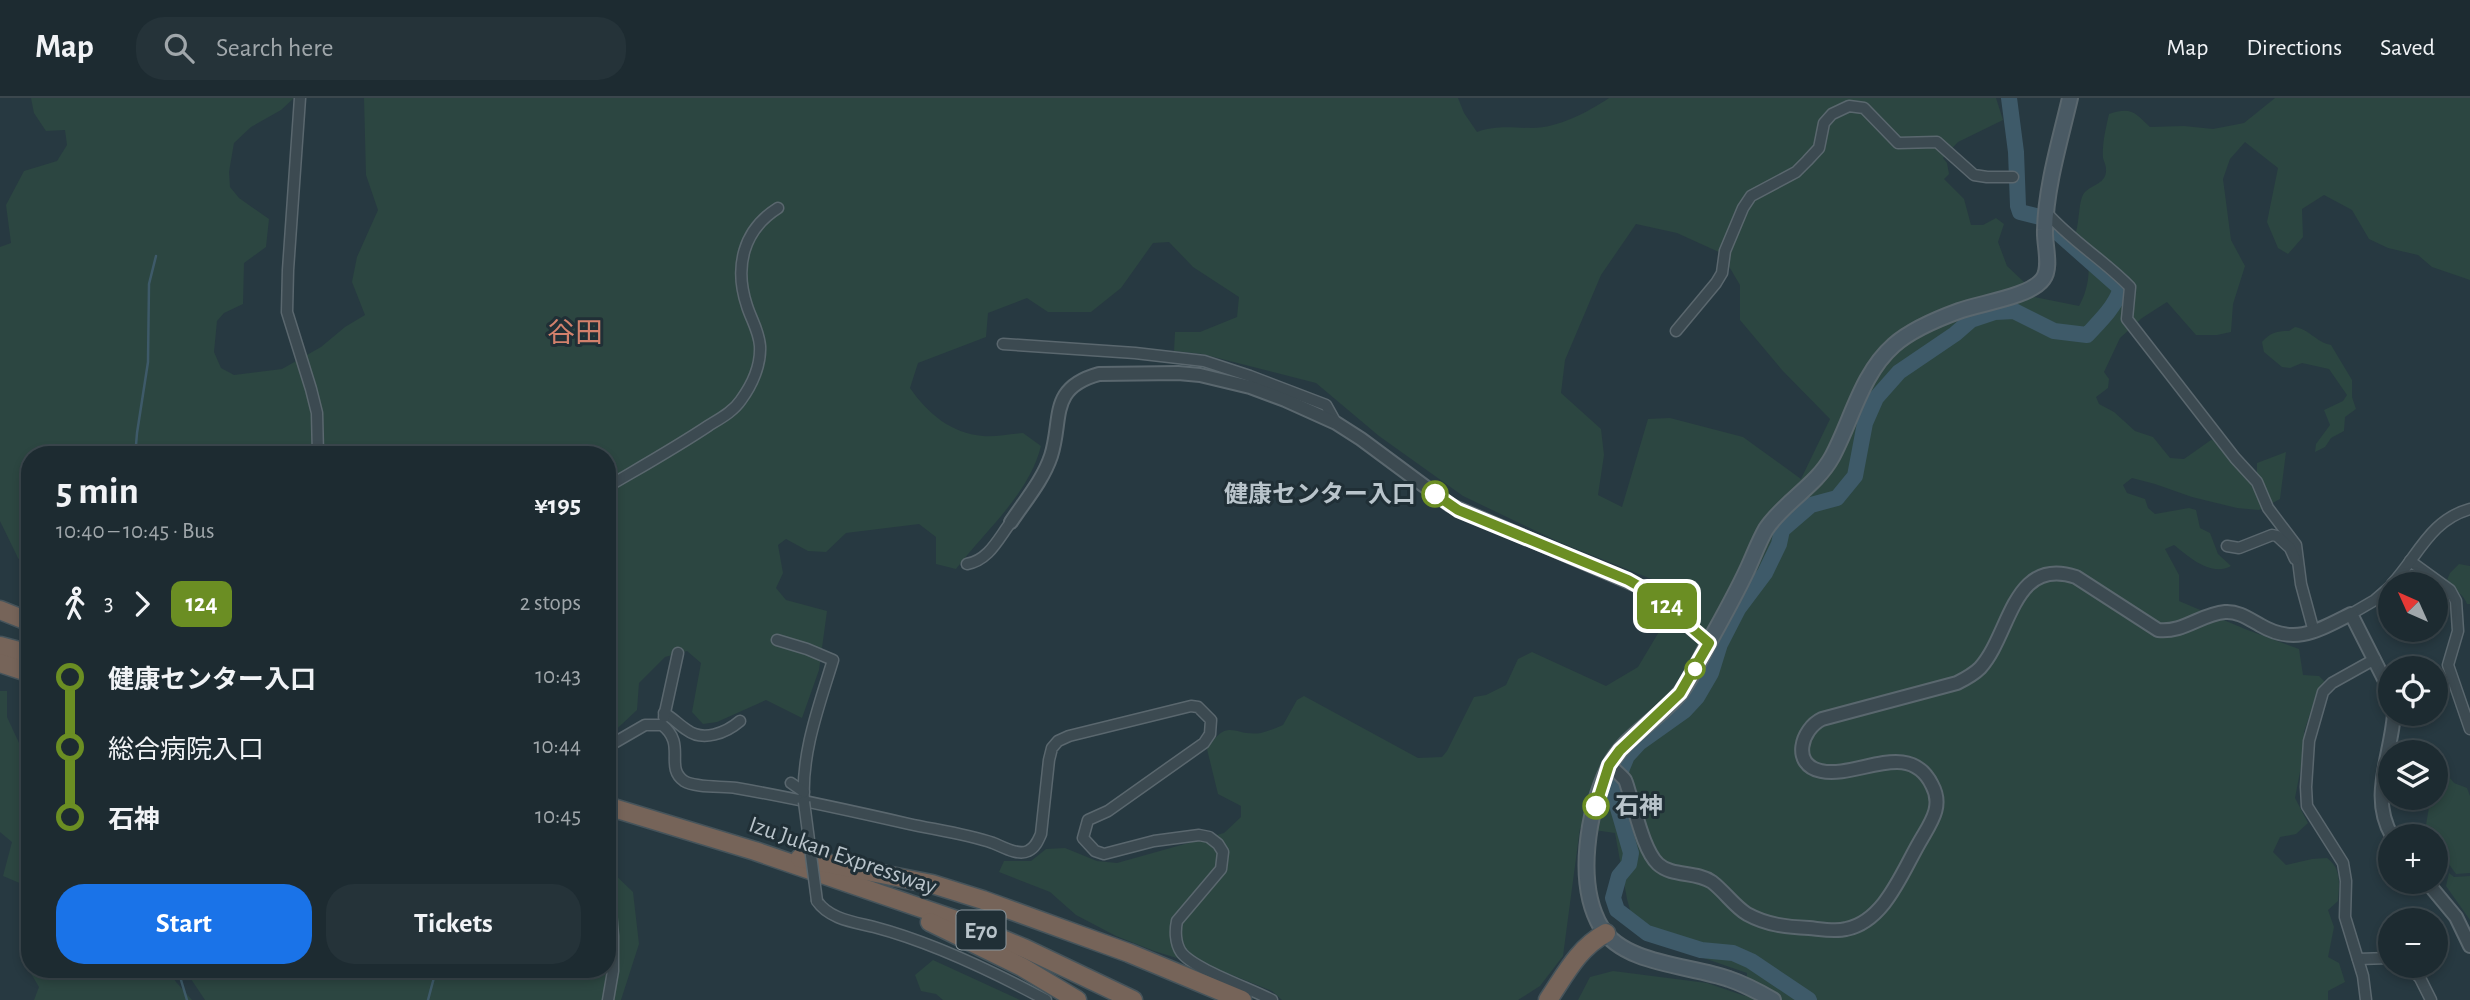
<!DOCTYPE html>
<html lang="en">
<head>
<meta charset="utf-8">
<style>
  :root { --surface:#1d2b31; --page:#253339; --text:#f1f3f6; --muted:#a0a7ab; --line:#3b474d; --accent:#1a73e8 }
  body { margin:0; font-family:"Alegreya Sans","Noto Sans JP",sans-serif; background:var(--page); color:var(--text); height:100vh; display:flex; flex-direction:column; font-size:26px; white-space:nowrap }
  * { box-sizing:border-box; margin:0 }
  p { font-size:23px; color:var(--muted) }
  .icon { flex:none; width:38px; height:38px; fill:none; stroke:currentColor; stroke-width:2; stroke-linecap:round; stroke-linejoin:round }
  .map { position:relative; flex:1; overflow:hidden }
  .details { position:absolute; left:21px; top:348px; width:595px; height:532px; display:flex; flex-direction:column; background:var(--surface); border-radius:28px; box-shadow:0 4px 10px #0003,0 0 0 2px var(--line) }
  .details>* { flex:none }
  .badge { padding:0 14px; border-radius:10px; font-size:24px; line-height:46px }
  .needle { width:46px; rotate:315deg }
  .tools { position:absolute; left:2378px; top:474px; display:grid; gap:14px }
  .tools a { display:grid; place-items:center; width:70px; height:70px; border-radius:50%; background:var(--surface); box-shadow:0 4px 10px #0003,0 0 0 2px var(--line); font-size:35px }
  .map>.badge { position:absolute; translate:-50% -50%; box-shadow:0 0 0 4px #fff }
  .legs { display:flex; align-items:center; gap:10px; height:77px; padding:0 35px; font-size:23px }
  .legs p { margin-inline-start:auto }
  .headline { display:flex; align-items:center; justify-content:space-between; height:119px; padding:0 35px }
  h1 { font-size:38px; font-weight:600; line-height:52px }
  .primary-button { display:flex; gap:14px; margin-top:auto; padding:14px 35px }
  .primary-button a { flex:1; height:80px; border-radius:28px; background:var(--accent); color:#fff; font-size:28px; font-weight:600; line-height:80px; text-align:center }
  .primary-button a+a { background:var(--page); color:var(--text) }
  ul { padding:0 35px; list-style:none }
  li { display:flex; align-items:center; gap:24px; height:70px; font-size:26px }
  li i { display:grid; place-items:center; width:10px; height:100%; margin:0 9px; background:currentColor }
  li i::after { content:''; width:18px; height:18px; margin:-9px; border:5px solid; border-radius:50%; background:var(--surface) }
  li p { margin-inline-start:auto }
  li:first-child i { background:linear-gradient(#0000 50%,currentColor 0) }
  li:last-child i { background:linear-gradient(currentColor 50%,#0000 0) }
  header { display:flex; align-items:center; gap:42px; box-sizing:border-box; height:98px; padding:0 35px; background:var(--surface); border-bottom:2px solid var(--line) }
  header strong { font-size:33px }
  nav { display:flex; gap:38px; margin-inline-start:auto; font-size:24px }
  .search { width:490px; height:63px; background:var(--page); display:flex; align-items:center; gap:18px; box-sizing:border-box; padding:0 24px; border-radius:28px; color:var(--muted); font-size:26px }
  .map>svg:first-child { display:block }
</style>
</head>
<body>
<header>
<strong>Map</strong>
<div class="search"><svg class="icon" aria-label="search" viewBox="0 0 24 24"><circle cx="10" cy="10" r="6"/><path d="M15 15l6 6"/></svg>Search here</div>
<nav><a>Map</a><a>Directions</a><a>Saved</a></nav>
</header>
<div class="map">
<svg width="2470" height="902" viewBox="0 0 2470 902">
  <rect width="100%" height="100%" fill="#273941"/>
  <g fill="#2c4641" fill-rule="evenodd">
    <path d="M 31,0 L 294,0 L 281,12 L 251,29 L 234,45 L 229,74 L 230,89 L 239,100 L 269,121 L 266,149 L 244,165 L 243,206 L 224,215 L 217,223 L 214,254 L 221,270 L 234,277 L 282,271 L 321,249 L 345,229 L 365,217 L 352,184 L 357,159 L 378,112 L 366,77 L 364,0 L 1458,0 L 1464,15 L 1477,34 C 1498,27 1511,30 1532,30 C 1558,30 1588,14 1609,0 L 1996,0 L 2003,22 L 1958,44 L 1943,60 L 1947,65 L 1949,76 L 1944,81 L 1964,101 L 1971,127 L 1983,127 L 1996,120 L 2004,126 L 1998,144 L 2007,168 L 2024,184 L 2030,198 L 2079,208 C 2091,187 2094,154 2075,137 C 2080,124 2078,101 2085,94 C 2093,86 2107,85 2106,71 C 2106,67 2104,64 2103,60 C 2102,45 2106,30 2109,16 C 2132,8 2135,15 2150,29 L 2184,28 L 2213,31 L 2244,25 L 2275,0 L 2470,0 L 2470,182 L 2432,169 L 2418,157 L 2388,150 L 2369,141 L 2352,112 L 2324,97 L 2302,111 L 2303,139 L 2288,156 L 2278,150 L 2267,124 L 2278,70 L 2245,44 L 2230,61 L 2223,81 L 2231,142 L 2245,168 L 2233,206 L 2231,234 L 2217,237 L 2196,237 L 2167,204 L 2142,220 L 2120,240 L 2104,274 L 2109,281 L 2108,290 L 2096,299 L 2099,306 L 2114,314 L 2135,333 L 2153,339 L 2170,360 L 2184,361 L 2211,342 L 2218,343 L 2247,382 L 2257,377 L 2257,365 L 2286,354 L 2280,401 L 2259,412 L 2237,410 L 2192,399 L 2155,386 L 2132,380 L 2123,387 L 2127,395 L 2145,401 L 2148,410 L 2155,416 L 2189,410 L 2196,412 L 2200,430 L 2210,435 L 2218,456 L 2231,468 C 2211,479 2189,459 2174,447 L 2165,451 L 2179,477 L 2179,503 L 2245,531 L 2299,551 L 2303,577 L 2319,578 L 2325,584 L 2316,597 L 2304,634 L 2304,653 L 2295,700 L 2308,725 L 2296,736 L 2280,739 L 2273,754 L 2286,767 L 2312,761 L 2327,760 C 2342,771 2339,786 2338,803 L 2328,812 L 2334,829 L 2328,859 L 2339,865 L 2345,884 L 2328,893 L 2328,902 L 1578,902 L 1590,879 L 1613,873 L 1707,885 L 1745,898 L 1747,875 L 1637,837 L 1627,801 L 1615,735 L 1580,730 L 1563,858 L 1540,888 L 1518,902 L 1282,902 L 1272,893 L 1232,877 L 1154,853 L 1116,838 L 1076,817 L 1050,794 L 999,774 L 1004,763 L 1031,763 L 1046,751 L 1065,750 L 1097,763 L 1117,765 L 1224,735 L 1241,719 L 1241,708 L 1218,696 L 1207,651 C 1229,618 1233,639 1261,635 C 1269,633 1276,630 1283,627 L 1297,602 L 1304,598 L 1418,660 L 1442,659 L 1447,653 L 1474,599 L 1486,597 L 1506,587 L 1518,561 L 1532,554 L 1606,588 L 1638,569 L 1666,522 L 1669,488 L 1559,444 L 1463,398 L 1379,338 L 1316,285 L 1202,256 L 1174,253 L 1175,234 L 1200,234 L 1237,219 L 1239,199 L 1193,169 L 1169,144 L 1153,145 L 1121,190 L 1091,214 L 1048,214 L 1027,200 L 988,215 L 986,239 L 918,265 L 910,290 C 928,316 951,335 983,338 C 996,339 1010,336 1023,335 L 1041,348 C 1029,396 985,433 956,471 L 936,466 L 936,439 L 919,426 L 846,435 L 826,454 L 808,453 L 786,441 L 778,447 L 783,475 L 776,490 L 786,502 L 827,513 L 819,572 L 802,620 L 766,602 L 717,624 L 703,626 L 692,614 L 701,565 L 687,553 L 665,559 L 639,585 L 637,612 L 607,640 L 607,357 L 30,357 L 30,474 L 18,460 L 0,423 L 0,149 L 11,145 L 6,107 L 24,73 L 57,63 L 67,47 L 65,32 L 46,33 L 34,15 ZM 1636,126 L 1677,135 L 1721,155 L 1740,187 L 1740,222 L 1782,272 L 1830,321 L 1801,381 L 1743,339 L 1670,320 L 1648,321 L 1622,409 L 1598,397 L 1604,357 L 1601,331 L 1561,295 L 1565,262 L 1601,177 Z"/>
    <path d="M 2295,229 C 2309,231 2316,244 2331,247 L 2352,282 L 2352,299 L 2356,311 L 2345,319 L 2344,333 L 2331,340 L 2325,349 L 2315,354 L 2316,346 L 2330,327 L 2324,312 L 2343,303 L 2347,297 L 2329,271 L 2302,265 L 2290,270 L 2282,269 L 2264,254 L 2262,244 C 2271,234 2277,233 2289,233 Z"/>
    <path d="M 2459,466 L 2470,468 L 2470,506 L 2467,506 C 2462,492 2452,495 2447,482 L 2450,475 Z"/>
    <path d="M 0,593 L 7,593 L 7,619 L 19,645 L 30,645 L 30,785 L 22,786 L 3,778 L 12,744 L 0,734 Z"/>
    <path d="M 2436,663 L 2454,685 L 2467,690 L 2470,698 L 2470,775 L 2456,776 L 2436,748 L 2436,738 L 2425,738 C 2425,725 2430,713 2429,700 L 2436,700 Z"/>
    <path d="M 607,769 L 633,794 L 639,846 L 621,902 L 205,902 L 185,872 L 607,872 Z"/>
    <path d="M 2449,775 L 2454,779 L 2470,778 L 2470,822 L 2446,788 Z"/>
    <path d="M 933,862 L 1020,902 L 943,902 L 936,896 L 921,893 L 915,877 Z"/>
    <path d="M 29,872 L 169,872 L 176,884 L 192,902 L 34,902 L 39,889 Z"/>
  </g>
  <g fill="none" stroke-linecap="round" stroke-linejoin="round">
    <g stroke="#3e5a69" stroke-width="2.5">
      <path d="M 138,357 L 136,347 L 137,335 L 148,264 L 149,186 L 156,158"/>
      <path d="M 178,872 L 187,902"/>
      <path d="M 428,902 L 436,872"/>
    </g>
    <g stroke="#3e5a69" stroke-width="16">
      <path d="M 2009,0 L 2016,54 L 2018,108 L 2020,114 L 2040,119"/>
      <path d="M 1809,902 L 1751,863 L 1733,855 L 1701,852 L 1647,835 L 1617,812 L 1613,800 L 1619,778 L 1629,766 L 1631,755 L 1615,700 L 1622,670 L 1627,658 L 1639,645 L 1684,613 L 1697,599 L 1711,575 L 1720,546 L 1738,511 L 1765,475 L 1779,446 L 1782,432 L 1811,407 L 1837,400 L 1855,378 L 1865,325 L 1876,300 L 1899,274 L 1955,236 L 1971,222 L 1995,214 L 2014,213 L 2054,233 L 2087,237 C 2099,224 2114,210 2120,193 L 2118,188 L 2057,134"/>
    </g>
    <defs>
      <g id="minor">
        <path d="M 300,0 L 288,172 L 287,214 L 311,291 L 317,315 L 318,357"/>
        <path d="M 2046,114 C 2070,142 2104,162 2130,189 L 2127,221 L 2235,360 L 2257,384 L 2268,410 L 2296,447 L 2301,486 L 2314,534"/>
        <path d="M 1676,233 L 1716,185 L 1722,175 L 1725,153 L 1743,110 L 1751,98 L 1796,74 L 1807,63 L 1819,50 L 1824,25 L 1832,16 L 1849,8 L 1864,10 L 1898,45 L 1937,44 L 1974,77 L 1987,79 L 2013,79"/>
        <path d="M 1003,246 L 1135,255 L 1204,263 L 1250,278 L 1326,307 L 1336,325"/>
        <path d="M 607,389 C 641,369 675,350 708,328 C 719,321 733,314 741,302 C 752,287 761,267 760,248 C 759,233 751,221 747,208 C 734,169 743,132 778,110"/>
        <path d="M 2227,448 L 2239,450 L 2272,437 L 2277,438 L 2290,450 L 2295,461"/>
        <path d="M 2410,463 L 2450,492 L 2456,503 L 2458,533 L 2448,567 L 2470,631"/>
        <path d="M 967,466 C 989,462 998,441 1011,424"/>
        <path d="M 2392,486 C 2418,458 2430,422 2470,411"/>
        <path d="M 2351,516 L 2375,502 L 2390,489"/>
        <path d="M 777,542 L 807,551 L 833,562 C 819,608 801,655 804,704"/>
        <path d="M 664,615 C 673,620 679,627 687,632 C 703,644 726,635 740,623"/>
        <path d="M 664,619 L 678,555"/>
        <path d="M 607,649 L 645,627 L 662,627 C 687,646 664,669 684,683 C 695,690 723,688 736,690 C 794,700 852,713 909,726 C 937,732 967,736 993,745 C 1003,749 1018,758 1028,753 C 1035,750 1038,743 1041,736 L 1049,662 L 1052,650 L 1058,643 L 1069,638 L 1191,608 L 1198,609 L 1211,622 L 1210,636 L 1204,645 L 1108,713 L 1088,722 L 1083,740 L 1095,753 L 1104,756 L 1154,743 L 1199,737 L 1209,739 L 1218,746 L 1223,754 L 1221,771 L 1177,823 C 1175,832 1175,845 1181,854 C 1193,871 1252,891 1272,902"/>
        <path d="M 791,685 L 804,694"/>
        <path d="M 607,763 L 613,838 L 613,873 L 608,902"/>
        <path d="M 817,803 C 829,821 854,824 874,829 C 931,844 994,874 1046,902"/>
        <path d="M 2358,861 L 2390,860"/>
        <path d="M 2409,868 L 2420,880 L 2431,902"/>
        <path d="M 2366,902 L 2363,878 L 2345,819 L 2346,783 L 2343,765 L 2307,708 L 2306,689 L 2309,643 L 2323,594 L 2332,585 L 2375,561"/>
      </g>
      <g id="tertiary">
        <path d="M 1011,424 C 1025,403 1043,382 1051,358 C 1063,321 1048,290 1099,276 L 1178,275 L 1200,277 L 1250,289 L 1285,302 L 1336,325 L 1361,341 L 1450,407 L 1645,491 L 1709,545"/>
        <path d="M 1610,667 C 1614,672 1621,677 1625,682 C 1627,686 1628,692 1630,697 C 1636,715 1644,753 1658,766 C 1672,779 1696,773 1712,784 C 1725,794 1734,808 1747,816 C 1767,827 1787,829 1809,830 C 1820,831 1835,834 1846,831 C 1886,823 1903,771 1922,740 C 1932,723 1943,707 1932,687 C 1909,640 1857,681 1821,673 C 1791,667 1801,631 1822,621 L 1957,585 C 1965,581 1973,577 1980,570 C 2011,536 2012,458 2076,479 L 2158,532 C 2183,535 2201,516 2225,514 C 2238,513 2249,521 2260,527 C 2295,548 2319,532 2351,516 L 2390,593"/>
        <path d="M 2392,738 C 2369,699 2391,658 2394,616"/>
        <path d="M 2427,784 L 2456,819 L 2470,848"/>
      </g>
      <path id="secondary" d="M 1773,902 C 1759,894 1744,886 1729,881 C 1691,867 1624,867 1601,829 C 1575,785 1588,712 1609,669 C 1624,638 1660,621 1681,594 C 1692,579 1700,562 1708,546 C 1722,521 1736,496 1748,470 C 1754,457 1759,443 1766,431 C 1784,404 1816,388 1832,359 C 1852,322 1861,276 1894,247 C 1911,232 1937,221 1959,213 C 1980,205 2030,199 2043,181 C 2052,169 2044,146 2045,132 C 2046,88 2060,43 2070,0"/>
      <g id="motorway">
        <path d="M 0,512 L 30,524"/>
        <path d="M 0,548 L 30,556"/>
        <path d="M 0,565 L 30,575"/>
        <path d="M 607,708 L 755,753 L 959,823 L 1026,851 L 1133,902"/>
        <path d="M 800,760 L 932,786 L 983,802 L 1129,855 L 1242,902"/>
        <path d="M 930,824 L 1022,869 L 1077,902"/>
        <path d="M 1548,902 C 1565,877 1578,850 1606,835"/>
      </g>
    </defs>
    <use href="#minor" stroke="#5a676e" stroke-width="13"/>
    <use href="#tertiary" stroke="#5a676e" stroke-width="16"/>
    <use href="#secondary" stroke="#5a676e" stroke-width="18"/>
    <use href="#motorway" stroke="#46545b" stroke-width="21"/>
    <use href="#minor" stroke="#3c4a51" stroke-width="10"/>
    <use href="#tertiary" stroke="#3c4a51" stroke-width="12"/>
    <use href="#secondary" stroke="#4a5a64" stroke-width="14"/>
    <use href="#motorway" stroke="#766459" stroke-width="18"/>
    <defs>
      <path id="minor-bridge" d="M 804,704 L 817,803"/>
    </defs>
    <use href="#minor-bridge" stroke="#5a676e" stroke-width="13" stroke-linecap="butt"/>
    <use href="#minor-bridge" stroke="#3c4a51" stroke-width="10"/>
  </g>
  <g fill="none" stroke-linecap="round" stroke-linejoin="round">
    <defs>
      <path id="line-1" d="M 1435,396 L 1458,412 L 1628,482 L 1651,495 L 1709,545 L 1680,595 L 1620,652 L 1609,667 L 1596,708"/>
    </defs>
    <use href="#line-1" stroke="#fff" stroke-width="16"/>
    <use href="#line-1" stroke="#6b8e23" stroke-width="10"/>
  </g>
  <g fill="#fff" stroke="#6b8e23" stroke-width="3.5">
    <circle cx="1435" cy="396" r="12"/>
    <circle cx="1695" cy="571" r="9"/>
    <circle cx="1596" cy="708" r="12"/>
  </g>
  <g text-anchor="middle" stroke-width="6" stroke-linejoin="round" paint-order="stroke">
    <rect fill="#202f36" stroke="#8b979e" stroke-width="2" x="956.5" y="812.5" width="49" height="39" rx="5"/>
    <g font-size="23" font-weight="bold" fill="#b9c4cb">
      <text x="981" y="840">E70</text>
    </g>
    <g font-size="24" font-weight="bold" fill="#b9c4cb" stroke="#202f36" text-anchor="end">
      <text x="1416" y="404">健康センター入口</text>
      <text x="1615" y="716" text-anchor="start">石神</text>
    </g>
    <g font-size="24" fill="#b9c4cb" stroke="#202f36">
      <text transform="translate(843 757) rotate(19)" y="8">Izu Jukan Expressway</text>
    </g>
    <g font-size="28" fill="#d2806c" stroke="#202f36">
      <text x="575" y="244">谷田</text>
    </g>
  </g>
</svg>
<div class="tools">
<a><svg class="needle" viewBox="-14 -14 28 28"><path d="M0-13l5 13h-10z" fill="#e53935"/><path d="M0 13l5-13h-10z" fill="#a0a7ab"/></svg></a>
<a><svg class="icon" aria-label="locate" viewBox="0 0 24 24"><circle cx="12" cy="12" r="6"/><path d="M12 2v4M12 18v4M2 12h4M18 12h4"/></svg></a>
<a><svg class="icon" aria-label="layers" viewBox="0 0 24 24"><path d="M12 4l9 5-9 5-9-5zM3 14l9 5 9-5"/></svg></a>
<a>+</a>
<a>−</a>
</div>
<b class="badge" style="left:1667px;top:508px;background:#6b8e23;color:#fff">124</b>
<section class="details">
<div class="headline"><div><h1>5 min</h1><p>10:40 – 10:45 · Bus</p></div><b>¥195</b></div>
<div class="legs"><svg class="icon" aria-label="walk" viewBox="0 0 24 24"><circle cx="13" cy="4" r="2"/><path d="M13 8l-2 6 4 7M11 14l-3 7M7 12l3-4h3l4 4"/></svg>3<svg class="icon" aria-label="forward" viewBox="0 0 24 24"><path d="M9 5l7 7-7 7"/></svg><b class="badge" style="background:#6b8e23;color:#fff">124</b><p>2 stops</p></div>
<ul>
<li><i style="color:#6b8e23"></i><b>健康センター入口</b><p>10:43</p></li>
<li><i style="color:#6b8e23"></i><span>総合病院入口</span><p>10:44</p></li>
<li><i style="color:#6b8e23"></i><b>石神</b><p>10:45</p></li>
</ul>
<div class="primary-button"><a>Start</a><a>Tickets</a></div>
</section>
</div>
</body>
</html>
